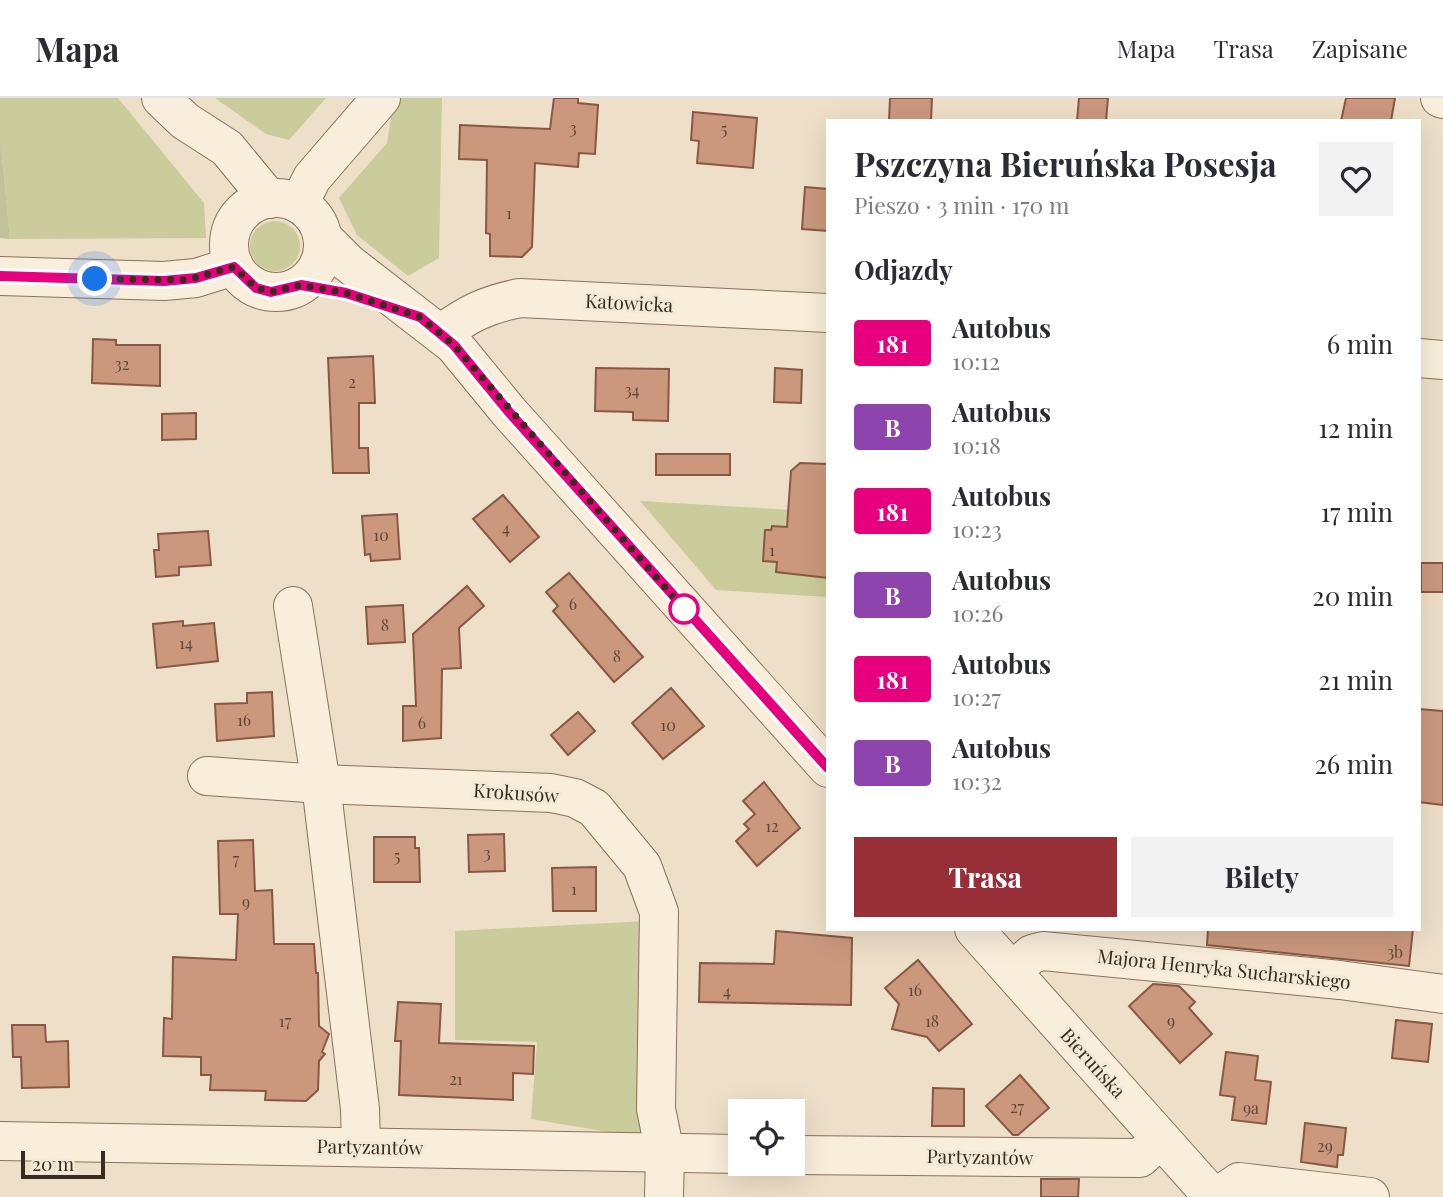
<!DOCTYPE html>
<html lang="pl">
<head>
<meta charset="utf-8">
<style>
  :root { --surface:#fff; --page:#f2f2f3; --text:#2b2b33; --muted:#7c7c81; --line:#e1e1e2; --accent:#982e38 }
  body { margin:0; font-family:"Playfair Display",serif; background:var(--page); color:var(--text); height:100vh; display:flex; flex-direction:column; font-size:26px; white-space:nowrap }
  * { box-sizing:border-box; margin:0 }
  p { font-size:23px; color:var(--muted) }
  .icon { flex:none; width:38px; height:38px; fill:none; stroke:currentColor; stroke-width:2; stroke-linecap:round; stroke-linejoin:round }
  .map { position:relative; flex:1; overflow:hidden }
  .sheet { position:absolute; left:826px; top:21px; width:595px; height:812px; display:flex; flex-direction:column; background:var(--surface); border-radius:0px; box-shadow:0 7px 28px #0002 }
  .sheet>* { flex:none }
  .badge { padding:0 14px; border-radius:5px; font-size:24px; line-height:46px }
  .fabs { position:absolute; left:728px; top:1001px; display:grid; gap:14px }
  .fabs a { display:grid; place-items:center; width:77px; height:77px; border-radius:0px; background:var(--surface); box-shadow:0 7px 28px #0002; font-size:35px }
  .scale { position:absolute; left:21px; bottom:18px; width:84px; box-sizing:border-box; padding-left:7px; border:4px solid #3a2b20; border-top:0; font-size:19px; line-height:24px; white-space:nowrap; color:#3a2b20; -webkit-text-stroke:5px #f5ead7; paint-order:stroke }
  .you { position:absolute; width:35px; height:35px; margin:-18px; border:5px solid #fff; border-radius:50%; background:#1a73e8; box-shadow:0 0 0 10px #1a73e833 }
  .map>.badge { position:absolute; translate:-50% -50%; box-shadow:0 0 0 4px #fff }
  h2 { padding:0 28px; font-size:26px; line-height:63px }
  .round { display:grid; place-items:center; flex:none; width:74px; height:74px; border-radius:0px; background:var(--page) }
  .head { display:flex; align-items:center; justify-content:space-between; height:119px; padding:0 28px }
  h1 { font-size:33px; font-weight:700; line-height:52px }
  .cta { display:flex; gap:14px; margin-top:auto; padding:14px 28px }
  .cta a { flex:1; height:80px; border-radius:0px; background:var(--accent); color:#fff; font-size:28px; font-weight:700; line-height:80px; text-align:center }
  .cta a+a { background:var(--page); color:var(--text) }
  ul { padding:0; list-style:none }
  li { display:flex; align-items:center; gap:21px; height:84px; padding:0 28px }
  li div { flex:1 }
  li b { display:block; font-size:26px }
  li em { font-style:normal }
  li .badge { min-width:77px; font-weight:700; text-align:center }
  header { display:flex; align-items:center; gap:42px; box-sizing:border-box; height:98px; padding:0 35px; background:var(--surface); border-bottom:2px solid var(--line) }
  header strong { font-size:33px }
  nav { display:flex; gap:38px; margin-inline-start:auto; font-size:24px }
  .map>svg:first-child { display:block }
</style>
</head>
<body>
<header>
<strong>Mapa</strong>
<nav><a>Mapa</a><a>Trasa</a><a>Zapisane</a></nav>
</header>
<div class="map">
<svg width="1443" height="1099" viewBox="0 0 1443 1099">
  <rect width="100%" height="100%" fill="#eedfc8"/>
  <g fill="#cbcc9b">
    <path d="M 0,0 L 118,0 L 204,105 L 206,140 L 10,141 L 0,38 Z"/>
    <path d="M 215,0 L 326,0 L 289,42 L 266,36 Z"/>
    <path d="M 400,0 L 442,0 L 439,160 L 408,178 L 357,137 L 339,100 L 387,45 L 393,6 Z"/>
    <circle cx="275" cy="148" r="25"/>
    <path d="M 640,403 L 828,414 L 828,499 L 716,492 Z"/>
    <path d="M 646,823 L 644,1040 L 531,1021 L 537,944 L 455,942 L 455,833 Z"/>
  </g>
  <path fill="#c0c29a" d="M 0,38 L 10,141 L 0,140 Z"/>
  <g fill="#cb987e" stroke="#895843" stroke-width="2">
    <path d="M 554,0 L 578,0 L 578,5 L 598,7 L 595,56 L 579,55 L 578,69 L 535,65 L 532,149 L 522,159 L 490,158 L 490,136 L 486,135 L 487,62 L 459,61 L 460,27 L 550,31 Z"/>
    <path d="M 890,0 L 932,0 L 931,23 L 889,23 Z"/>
    <path d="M 1079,0 L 1108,0 L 1106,23 L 1077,23 Z"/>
    <path d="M 1346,0 L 1395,0 L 1391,23 L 1341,23 Z"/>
    <path d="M 693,14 L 757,20 L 753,70 L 697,65 L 699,43 L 691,42 Z"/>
    <path d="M 805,89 L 828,91 L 828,133 L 802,131 Z"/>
    <path d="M 93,241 L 116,242 L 116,247 L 160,247 L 160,288 L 92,285 Z"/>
    <path d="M 373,258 L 375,305 L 359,305 L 359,350 L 368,350 L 369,375 L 333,375 L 328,260 Z"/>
    <path d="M 596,270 L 669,271 L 668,323 L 633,322 L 633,314 L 595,313 Z"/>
    <path d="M 775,270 L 802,272 L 801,305 L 774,304 Z"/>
    <path d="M 196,315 L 196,341 L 162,342 L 162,316 Z"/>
    <rect x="656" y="356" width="74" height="21"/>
    <path d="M 800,365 L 828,366 L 828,480 L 776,474 L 777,464 L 763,463 L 765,432 L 771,432 L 772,428 L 787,429 L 791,373 Z"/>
    <path d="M 503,397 L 539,439 L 510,464 L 473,421 Z"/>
    <path d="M 397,416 L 400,461 L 371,463 L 370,456 L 365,457 L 362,418 Z"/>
    <path d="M 208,433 L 211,467 L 179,469 L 179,477 L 156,479 L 154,452 L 159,452 L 158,436 Z"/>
    <rect x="1421" y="465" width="22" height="29"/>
    <path d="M 569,475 L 643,559 L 614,584 L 553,513 L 558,508 L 546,494 Z"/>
    <path d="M 467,488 L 484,508 L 459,530 L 461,570 L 442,571 L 441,640 L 403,643 L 403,608 L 416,608 L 413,536 Z"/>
    <path d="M 403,507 L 405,544 L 368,546 L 366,509 Z"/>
    <path d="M 183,523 L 183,528 L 214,525 L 218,563 L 157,570 L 153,526 Z"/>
    <path d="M 671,590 L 704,628 L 663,661 L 632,625 Z"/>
    <path d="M 272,594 L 274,638 L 217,643 L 215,606 L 247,605 L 247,595 Z"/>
    <path d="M 1419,611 L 1443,613 L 1443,707 L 1419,704 Z"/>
    <path d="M 578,614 L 595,633 L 568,657 L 551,637 Z"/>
    <path d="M 764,684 L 800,730 L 757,768 L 736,743 L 749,731 L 744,726 L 755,716 L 743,703 Z"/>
    <path d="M 504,736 L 505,773 L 469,774 L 468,737 Z"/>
    <path d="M 374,739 L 415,739 L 415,750 L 419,750 L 420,784 L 374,784 Z"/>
    <path d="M 253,742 L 255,793 L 272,792 L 274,846 L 314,846 L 316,875 L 318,875 L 319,928 L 329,936 L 322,954 L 325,956 L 319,963 L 318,992 L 306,1003 L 265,1002 L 266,993 L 210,992 L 211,977 L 201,977 L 201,959 L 163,958 L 164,920 L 172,921 L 173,859 L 236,862 L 238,816 L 220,816 L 218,743 Z"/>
    <path d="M 596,769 L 596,813 L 553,813 L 552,770 Z"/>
    <path d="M 1208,831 L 1413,831 L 1409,868 L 1207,847 Z"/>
    <path d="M 776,833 L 852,840 L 851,907 L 699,904 L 700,865 L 774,866 Z"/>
    <path d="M 918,862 L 972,926 L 939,953 L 927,939 L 892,931 L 899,906 L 885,890 Z"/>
    <path d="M 1153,886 L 1179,888 L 1195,904 L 1189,910 L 1212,936 L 1180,965 L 1129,908 Z"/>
    <path d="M 398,904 L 441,906 L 439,945 L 534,948 L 533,976 L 513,975 L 513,1002 L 399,997 L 401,943 L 395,943 Z"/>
    <path d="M 1396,922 L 1432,926 L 1428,964 L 1392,960 Z"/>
    <path d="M 12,927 L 45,927 L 46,944 L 68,943 L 69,989 L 22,990 L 21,959 L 13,959 Z"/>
    <path d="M 1226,954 L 1258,958 L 1255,982 L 1271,984 L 1266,1026 L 1232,1022 L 1235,999 L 1220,997 Z"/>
    <path d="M 1020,977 L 1049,1010 L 1018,1037 L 1013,1037 L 986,1008 Z"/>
    <path d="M 933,990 L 964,991 L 964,1028 L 932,1028 Z"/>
    <path d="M 1305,1025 L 1346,1030 L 1343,1057 L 1338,1057 L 1337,1069 L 1301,1064 Z"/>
    <path d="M 1041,1081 L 1079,1081 L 1078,1099 L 1041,1099 Z"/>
  </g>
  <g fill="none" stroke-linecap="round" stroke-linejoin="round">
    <defs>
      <g id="minor">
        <path d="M 161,0 L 185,23 L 227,50 L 269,101"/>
        <path d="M 1440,0 L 1443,1"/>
        <circle cx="276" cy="147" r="47"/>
        <path d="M 299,106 L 312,80 L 381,0"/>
        <path d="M 323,140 L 348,165 L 454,247 L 509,314 L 828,670"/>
        <path d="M 0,178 L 164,183 L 196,180 L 234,168"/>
        <path d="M 441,236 C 467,216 488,206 520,200 L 828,215"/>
        <path d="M 1419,260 L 1443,262"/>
        <path d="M 293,508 L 321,686 L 360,1011 L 361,1049"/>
        <path d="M 207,678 L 321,686 L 551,695 L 575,700 L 594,710 L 642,768 L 659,814 L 656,1011 L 665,1055 L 664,1099"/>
        <path d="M 974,831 L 1213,1099"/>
        <path d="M 1012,873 L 1032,856 L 1043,853 L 1340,882 L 1443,896"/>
        <path d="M 0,1043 L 740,1056"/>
        <path d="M 793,1057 L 1140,1060 L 1161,1041"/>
        <path d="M 1217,1099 L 1239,1084 L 1370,1099"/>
      </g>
    </defs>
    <use href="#minor" stroke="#8a715d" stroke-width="40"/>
    <use href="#minor" stroke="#f9eddb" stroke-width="38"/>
  </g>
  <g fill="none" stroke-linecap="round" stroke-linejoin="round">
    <defs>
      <path id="line" d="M 0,178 L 164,183 L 196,180 L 234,169 L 256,190 L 271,194 L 301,187 L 346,195 L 420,219 L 454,247 L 509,314 L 828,670"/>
    </defs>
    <use href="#line" stroke="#fff" stroke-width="16"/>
    <use href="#line" stroke="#e6007e" stroke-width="10"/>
    <path stroke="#3a2b20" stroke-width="7" stroke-dasharray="0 12.6" d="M 95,181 L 186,182 L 234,169 L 256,190 L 271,194 L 301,187 L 346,195 L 420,219 L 454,247 L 684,511"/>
  </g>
  <circle fill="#fff" stroke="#e6007e" stroke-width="3.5" cx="684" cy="511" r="14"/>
  <g text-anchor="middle" stroke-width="6" stroke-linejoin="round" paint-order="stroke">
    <g font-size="16" fill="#5e4638">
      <text x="573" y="36">3</text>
      <text x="724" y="37">5</text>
      <text x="509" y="121">1</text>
      <text x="122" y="272">32</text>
      <text x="352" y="290">2</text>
      <text x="632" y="298">34</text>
      <text x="506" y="436">4</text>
      <text x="381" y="443">10</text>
      <text x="772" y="458">1</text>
      <text x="573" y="512">6</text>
      <text x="385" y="533">8</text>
      <text x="186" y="551">14</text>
      <text x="617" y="564">8</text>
      <text x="244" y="628">16</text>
      <text x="422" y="631">6</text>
      <text x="668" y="633">10</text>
      <text x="772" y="734">12</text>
      <text x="487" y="761">3</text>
      <text x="397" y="764">5</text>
      <text x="236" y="767">7</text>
      <text x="574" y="797">1</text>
      <text x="246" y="810">9</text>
      <text x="1395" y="860">3b</text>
      <text x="915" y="898">16</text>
      <text x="727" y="899">4</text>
      <text x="285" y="929">17</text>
      <text x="932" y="929">18</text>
      <text x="1171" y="929">9</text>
      <text x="456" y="987">21</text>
      <text x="1017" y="1015">27</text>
      <text x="1251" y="1016">9a</text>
      <text x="1325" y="1054">29</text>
    </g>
    <g font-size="19" fill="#3a2b20" stroke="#f5ead7">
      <text transform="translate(629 205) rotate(3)" y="7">Katowicka</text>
      <text transform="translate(516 695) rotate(4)" y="7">Krokusów</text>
      <text transform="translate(1224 871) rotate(6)" y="7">Majora Henryka Sucharskiego</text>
      <text transform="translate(1093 965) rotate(48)" y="7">Bieruńska</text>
      <text transform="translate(370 1049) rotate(1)" y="7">Partyzantów</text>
      <text transform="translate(980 1059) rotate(1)" y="7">Partyzantów</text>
    </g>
  </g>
</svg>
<div class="fabs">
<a><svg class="icon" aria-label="locate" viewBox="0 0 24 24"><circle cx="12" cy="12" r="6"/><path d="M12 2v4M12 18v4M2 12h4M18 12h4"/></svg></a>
</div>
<div class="scale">20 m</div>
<div class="you" style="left:95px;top:181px"></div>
<section class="sheet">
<div class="head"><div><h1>Pszczyna Bieruńska Posesja</h1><p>Pieszo · 3 min · 170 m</p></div><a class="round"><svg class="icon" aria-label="heart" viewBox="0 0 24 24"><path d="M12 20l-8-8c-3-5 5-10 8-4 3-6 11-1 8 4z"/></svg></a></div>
<h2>Odjazdy</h2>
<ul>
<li><span class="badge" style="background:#e6007e;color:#fff">181</span><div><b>Autobus</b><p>10:12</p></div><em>6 min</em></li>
<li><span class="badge" style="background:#8e44ad;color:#fff">B</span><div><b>Autobus</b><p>10:18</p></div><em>12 min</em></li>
<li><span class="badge" style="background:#e6007e;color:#fff">181</span><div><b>Autobus</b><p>10:23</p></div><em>17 min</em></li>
<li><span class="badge" style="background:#8e44ad;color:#fff">B</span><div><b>Autobus</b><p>10:26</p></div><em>20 min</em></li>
<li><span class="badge" style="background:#e6007e;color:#fff">181</span><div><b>Autobus</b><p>10:27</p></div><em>21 min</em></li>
<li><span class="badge" style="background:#8e44ad;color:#fff">B</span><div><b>Autobus</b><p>10:32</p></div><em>26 min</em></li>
</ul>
<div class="cta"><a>Trasa</a><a>Bilety</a></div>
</section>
</div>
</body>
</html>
